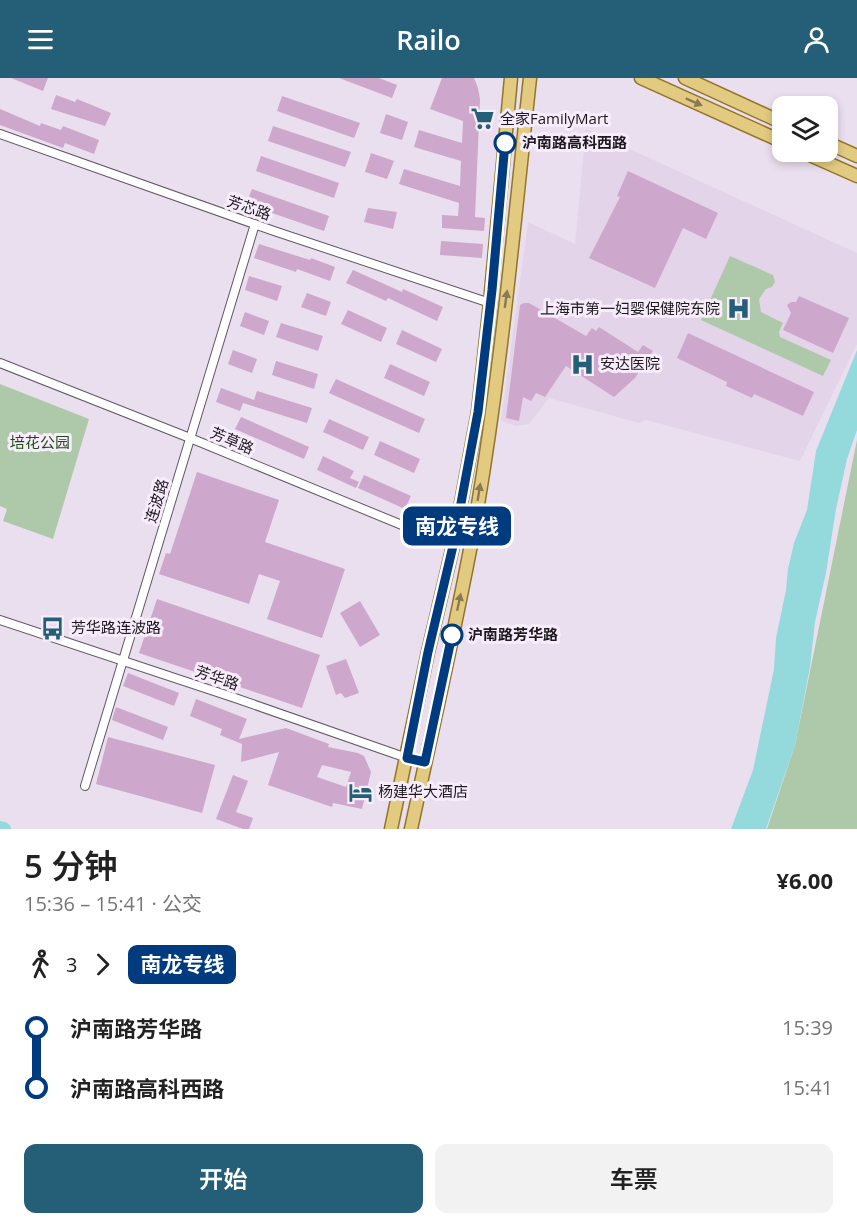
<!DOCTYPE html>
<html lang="zh">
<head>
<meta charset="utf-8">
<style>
  :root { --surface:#fff; --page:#f2f2f2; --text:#222; --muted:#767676; --accent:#245f77 }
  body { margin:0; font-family:"Open Sans","Noto Sans SC",sans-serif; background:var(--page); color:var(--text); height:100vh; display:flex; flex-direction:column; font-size:22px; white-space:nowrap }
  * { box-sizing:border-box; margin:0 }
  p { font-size:20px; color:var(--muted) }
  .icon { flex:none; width:33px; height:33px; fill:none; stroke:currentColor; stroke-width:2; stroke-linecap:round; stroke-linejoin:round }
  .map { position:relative; height:751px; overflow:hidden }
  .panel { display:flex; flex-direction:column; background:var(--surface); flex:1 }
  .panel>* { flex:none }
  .badge { padding:0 12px; border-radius:9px; font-size:21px; line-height:39px }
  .buttons { position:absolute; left:772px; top:18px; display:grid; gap:12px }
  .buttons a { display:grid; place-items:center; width:66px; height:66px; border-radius:12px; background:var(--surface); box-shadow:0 3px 9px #0003; font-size:30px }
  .map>.badge { position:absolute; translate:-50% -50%; box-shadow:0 0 0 3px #fff }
  .legs { display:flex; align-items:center; gap:9px; height:66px; padding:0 24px; font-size:20px }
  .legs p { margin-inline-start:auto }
  .headline { display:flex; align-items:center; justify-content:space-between; height:102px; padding:0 24px }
  h1 { font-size:33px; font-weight:600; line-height:45px }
  .button { display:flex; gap:12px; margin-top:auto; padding:12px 24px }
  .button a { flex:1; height:69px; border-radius:12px; background:var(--accent); color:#fff; font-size:24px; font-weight:600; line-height:69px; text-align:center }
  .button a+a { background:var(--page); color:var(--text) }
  ul { padding:0 24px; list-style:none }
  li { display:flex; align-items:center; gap:21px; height:60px; font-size:22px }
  li i { display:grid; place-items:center; width:9px; height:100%; margin:0 8px; background:currentColor }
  li i::after { content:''; width:15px; height:15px; margin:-8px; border:4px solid; border-radius:50%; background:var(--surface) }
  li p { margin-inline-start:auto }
  li:first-child i { background:linear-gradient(#0000 50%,currentColor 0) }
  li:last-child i { background:linear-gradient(currentColor 50%,#0000 0) }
  header { display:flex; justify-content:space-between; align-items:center; height:78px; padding:0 24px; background:var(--accent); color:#fff; font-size:27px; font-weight:600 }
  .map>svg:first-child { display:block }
</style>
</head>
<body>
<header><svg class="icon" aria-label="menu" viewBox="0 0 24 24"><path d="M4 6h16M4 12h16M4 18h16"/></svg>Railo<svg class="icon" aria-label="person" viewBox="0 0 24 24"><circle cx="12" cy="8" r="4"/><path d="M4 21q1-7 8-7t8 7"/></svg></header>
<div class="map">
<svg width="857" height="751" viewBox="0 0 857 751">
  <rect width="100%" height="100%" fill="#eadfee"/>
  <path fill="#e4d4ea" d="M 586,51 L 857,175 L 857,266 L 800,383 L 646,342 L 639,345 L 549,320 L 529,346 L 516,348 L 501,343 L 528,144 L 575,166 Z"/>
  <g fill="#aec9a9">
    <path d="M 730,178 L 773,197 L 775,204 L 772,209 L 766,211 L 759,221 L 761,234 L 783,245 L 779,254 L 780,259 L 831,282 L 823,298 L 701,242 Z"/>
    <path d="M 0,306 L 89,341 L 53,461 L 3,443 L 7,431 L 0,428 Z"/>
    <path d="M 857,362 L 857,751 L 767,751 L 795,667 Z"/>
  </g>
  <path fill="#94dadc" d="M 857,272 L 857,352 L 847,381 L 836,431 L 826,495 L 815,544 L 810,589 L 795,667 L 766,751 L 731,751 L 753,692 L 774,591 L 776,560 L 786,512 L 788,491 L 794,465 L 807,432 L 816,373 Z"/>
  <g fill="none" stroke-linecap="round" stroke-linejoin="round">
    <path stroke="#94dadc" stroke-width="14" d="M 0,750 L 4,751"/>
  </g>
  <g fill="#cea7cd" fill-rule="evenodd">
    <path d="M 11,0 L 48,0 L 43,13 Z"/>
    <path d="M 339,0 L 379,0 L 397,7 L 392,20 Z"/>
    <path d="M 442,0 L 474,0 L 478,10 L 480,21 L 475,139 L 485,140 L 484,153 L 442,150 L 442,137 L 458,138 L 459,125 L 399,106 L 404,91 L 460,108 L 461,83 L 414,69 L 419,52 L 462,65 L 463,43 L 430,31 Z"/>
    <path d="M 56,17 L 75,24 L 77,21 L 111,35 L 105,48 L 51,31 Z"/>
    <path d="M 282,18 L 360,45 L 354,60 L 277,33 Z"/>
    <path d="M 0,31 L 40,48 L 41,45 L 61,52 L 63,48 L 99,62 L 94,76 L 65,65 L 63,70 L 0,47 Z"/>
    <path d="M 386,36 L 408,44 L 402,62 L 380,55 Z"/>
    <path d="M 273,48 L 351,74 L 345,89 L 268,63 Z"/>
    <path d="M 371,75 L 394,83 L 387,101 L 365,94 Z"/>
    <path d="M 261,78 L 339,105 L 334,120 L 256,93 Z"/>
    <path d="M 628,93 L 718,135 L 706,161 L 683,150 L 655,210 L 589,180 L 620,119 L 617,118 Z"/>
    <path d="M 252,111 L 329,138 L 324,153 L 246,126 Z"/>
    <path d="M 368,130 L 397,134 L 393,151 L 364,144 Z"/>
    <path d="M 441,163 L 483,166 L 482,180 L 440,177 Z"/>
    <path d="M 259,166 L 310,182 L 311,180 L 335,189 L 330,203 L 297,191 L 296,194 L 254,180 Z"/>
    <path d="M 353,192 L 402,214 L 403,211 L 443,229 L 437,243 L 388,220 L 386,223 L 346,205 Z"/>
    <path d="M 249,198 L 282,208 L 277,223 L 245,212 Z"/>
    <path d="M 307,215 L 331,224 L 326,238 L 301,229 Z"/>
    <path d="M 799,218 L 849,240 L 833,275 L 783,252 L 791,235 L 787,227 L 791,224 L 796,224 Z"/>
    <path d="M 524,225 L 529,225 L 586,258 L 592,250 L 596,253 L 599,249 L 638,274 L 643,267 L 653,273 L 635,300 L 614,319 L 566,288 L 545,319 L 536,315 L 531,323 L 523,319 L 519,343 L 506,340 L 520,227 Z"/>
    <path d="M 348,232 L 387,250 L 381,264 L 341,246 Z"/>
    <path d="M 245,234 L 269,243 L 264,257 L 240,248 Z"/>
    <path d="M 281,245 L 323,258 L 318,273 L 276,259 Z"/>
    <path d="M 402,252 L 442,271 L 436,284 L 396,266 Z"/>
    <path d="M 688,255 L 814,314 L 803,338 L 754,316 L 752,320 L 726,308 L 727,304 L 677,280 Z"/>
    <path d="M 233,272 L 257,281 L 252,295 L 228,286 Z"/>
    <path d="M 276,283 L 318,296 L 314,311 L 272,297 Z"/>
    <path d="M 390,286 L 430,304 L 424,318 L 384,300 Z"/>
    <path d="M 336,301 L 425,341 L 419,355 L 329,315 Z"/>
    <path d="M 221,310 L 254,322 L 257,313 L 312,330 L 307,345 L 243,325 L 240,333 L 216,324 Z"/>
    <path d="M 241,339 L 309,369 L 304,381 L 235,351 Z"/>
    <path d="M 329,341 L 369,359 L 363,372 L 323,354 Z"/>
    <path d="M 380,363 L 420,381 L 414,395 L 374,377 Z"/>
    <path d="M 323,378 L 354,393 L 350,400 L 359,404 L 356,410 L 317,392 Z"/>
    <path d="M 197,394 L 279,422 L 265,464 L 345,491 L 322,560 L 267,541 L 280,503 L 259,496 L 249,526 L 159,496 L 166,475 L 170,476 Z"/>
    <path d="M 364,397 L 411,418 L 405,431 L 358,410 Z"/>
    <path d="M 157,521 L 320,577 L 302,630 L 139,575 Z"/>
    <path d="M 360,523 L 380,557 L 360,569 L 340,535 Z"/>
    <path d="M 346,581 L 359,615 L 345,620 L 341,615 L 336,617 L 326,588 Z"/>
    <path d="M 128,595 L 179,615 L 174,628 L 123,608 Z"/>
    <path d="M 196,621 L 247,641 L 239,661 L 286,650 L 329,666 L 328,669 L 358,675 L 364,678 L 371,694 L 362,731 L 333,725 L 332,729 L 268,707 L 279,674 L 241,684 L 242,666 L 220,657 L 222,651 L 190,638 ZM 322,687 L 351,694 L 346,709 L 317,699 Z"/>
    <path d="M 116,629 L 168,649 L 163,662 L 112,642 Z"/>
    <path d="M 108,659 L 215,687 L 202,735 L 96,706 Z"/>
    <path d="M 233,697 L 248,703 L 236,734 L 253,740 L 249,751 L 243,751 L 216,741 Z"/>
  </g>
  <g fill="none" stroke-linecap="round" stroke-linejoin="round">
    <defs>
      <g id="minor">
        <path d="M 0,56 L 274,153 L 490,225"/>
        <path d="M 0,285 L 190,360 L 453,468"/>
        <path d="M 0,542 L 235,620 L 407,680 L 425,684"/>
        <path d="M 85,708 L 255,146"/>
      </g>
      <g id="primary">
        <path d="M 641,0 L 783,64"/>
        <path d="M 685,0 L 783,45"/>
        <path d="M 828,65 L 857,78"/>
        <path d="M 803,74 L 857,98"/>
        <path d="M 391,751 L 428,574 L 453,468 L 478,334 L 490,225 L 511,0"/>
        <path d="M 411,751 C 431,658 452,565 470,472 C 499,316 513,157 530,0"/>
      </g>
    </defs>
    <use href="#minor" stroke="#615764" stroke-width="10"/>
    <use href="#primary" stroke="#927528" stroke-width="15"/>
    <use href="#minor" stroke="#fff" stroke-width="8"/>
    <use href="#primary" stroke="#e3ca81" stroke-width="12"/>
  </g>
  <defs><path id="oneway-solid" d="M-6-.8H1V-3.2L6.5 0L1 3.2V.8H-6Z" transform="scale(1.5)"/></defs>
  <g fill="#8a7a54">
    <use href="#oneway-solid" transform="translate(694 24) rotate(24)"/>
    <use href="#oneway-solid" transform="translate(506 221) rotate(-82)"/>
    <use href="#oneway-solid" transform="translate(479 414) rotate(-81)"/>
    <use href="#oneway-solid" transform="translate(459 524) rotate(-78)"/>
  </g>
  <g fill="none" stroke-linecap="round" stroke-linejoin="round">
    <defs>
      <path id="line-1" d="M 452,557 L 425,684 L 407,680 L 428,574 L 453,468 L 478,334 L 492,212 L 505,65"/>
    </defs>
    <use href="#line-1" stroke="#fff" stroke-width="14"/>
    <use href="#line-1" stroke="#003b80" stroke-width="9"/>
  </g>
  <defs>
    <symbol id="supermarket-bare" viewBox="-9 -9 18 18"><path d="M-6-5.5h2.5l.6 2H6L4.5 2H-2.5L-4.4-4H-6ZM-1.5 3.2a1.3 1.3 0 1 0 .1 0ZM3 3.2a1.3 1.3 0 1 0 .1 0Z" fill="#245f77" stroke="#f7ecfb" stroke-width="2.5" paint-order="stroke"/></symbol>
    <symbol id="hospital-bare" viewBox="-9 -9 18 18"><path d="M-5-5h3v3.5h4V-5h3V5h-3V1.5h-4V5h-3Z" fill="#245f77" stroke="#f7ecfb" stroke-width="2.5" paint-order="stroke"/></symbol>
    <symbol id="bus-bare" viewBox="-9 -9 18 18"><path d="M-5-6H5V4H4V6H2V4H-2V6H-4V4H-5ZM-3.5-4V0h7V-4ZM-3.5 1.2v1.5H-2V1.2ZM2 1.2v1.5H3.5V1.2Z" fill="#245f77" stroke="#f7ecfb" stroke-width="2.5" paint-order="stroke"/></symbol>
    <symbol id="hotel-bare" viewBox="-9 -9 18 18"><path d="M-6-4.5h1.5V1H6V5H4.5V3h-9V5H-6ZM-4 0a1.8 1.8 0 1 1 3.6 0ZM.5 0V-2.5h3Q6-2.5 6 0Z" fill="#245f77" stroke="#f7ecfb" stroke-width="2.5" paint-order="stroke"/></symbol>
  </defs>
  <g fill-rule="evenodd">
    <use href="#supermarket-bare" x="466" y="24" width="33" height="33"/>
    <use href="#hospital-bare" x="722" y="214" width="33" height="33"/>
    <use href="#hospital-bare" x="566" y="270" width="33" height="33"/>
    <use href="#bus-bare" x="36" y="534" width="33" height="33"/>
    <use href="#hotel-bare" x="344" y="698" width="33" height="33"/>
  </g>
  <g fill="#fff" stroke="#003b80" stroke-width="3">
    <circle cx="505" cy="65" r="10"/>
    <circle cx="452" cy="557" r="10"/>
  </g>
  <g text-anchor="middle" stroke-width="6" stroke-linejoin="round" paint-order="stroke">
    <g font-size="15" fill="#1d191e" stroke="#f7ecfb" text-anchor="start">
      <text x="500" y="46">全家FamilyMart</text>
      <text x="720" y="236" text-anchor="end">上海市第一妇婴保健院东院</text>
      <text x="600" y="291">安达医院</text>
      <text x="71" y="555">芳华路连波路</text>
      <text x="378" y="719">杨建华大酒店</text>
    </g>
    <g font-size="15" font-weight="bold" fill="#1d191e" stroke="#f7ecfb" text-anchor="start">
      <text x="522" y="70">沪南路高科西路</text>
      <text x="468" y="562">沪南路芳华路</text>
    </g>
    <g font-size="15" fill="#1d191e" stroke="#f7ecfb">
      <text transform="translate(249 130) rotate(19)" y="5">芳芯路</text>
      <text transform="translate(232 363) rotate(23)" y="5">芳草路</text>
      <text transform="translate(157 423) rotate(-73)" y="5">连波路</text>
      <text transform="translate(217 600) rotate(19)" y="5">芳华路</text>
    </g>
    <g font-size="15" fill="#1d4d15" stroke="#f7ecfb">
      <text x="40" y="370">培花公园</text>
    </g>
  </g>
</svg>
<div class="buttons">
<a><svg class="icon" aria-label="layers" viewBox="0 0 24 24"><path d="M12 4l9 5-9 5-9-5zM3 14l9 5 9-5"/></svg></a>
</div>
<b class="badge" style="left:457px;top:448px;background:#003b80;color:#fff">南龙专线</b>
</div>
<section class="panel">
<div class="headline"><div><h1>5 分钟</h1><p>15:36 – 15:41 · 公交</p></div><b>¥6.00</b></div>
<div class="legs"><svg class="icon" aria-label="walk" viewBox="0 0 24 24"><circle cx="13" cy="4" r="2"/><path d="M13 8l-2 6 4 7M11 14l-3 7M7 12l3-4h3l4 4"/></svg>3<svg class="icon" aria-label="forward" viewBox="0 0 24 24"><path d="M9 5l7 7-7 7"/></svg><b class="badge" style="background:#003b80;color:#fff">南龙专线</b></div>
<ul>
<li><i style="color:#003b80"></i><b>沪南路芳华路</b><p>15:39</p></li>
<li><i style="color:#003b80"></i><b>沪南路高科西路</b><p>15:41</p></li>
</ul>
<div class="button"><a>开始</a><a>车票</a></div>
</section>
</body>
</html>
